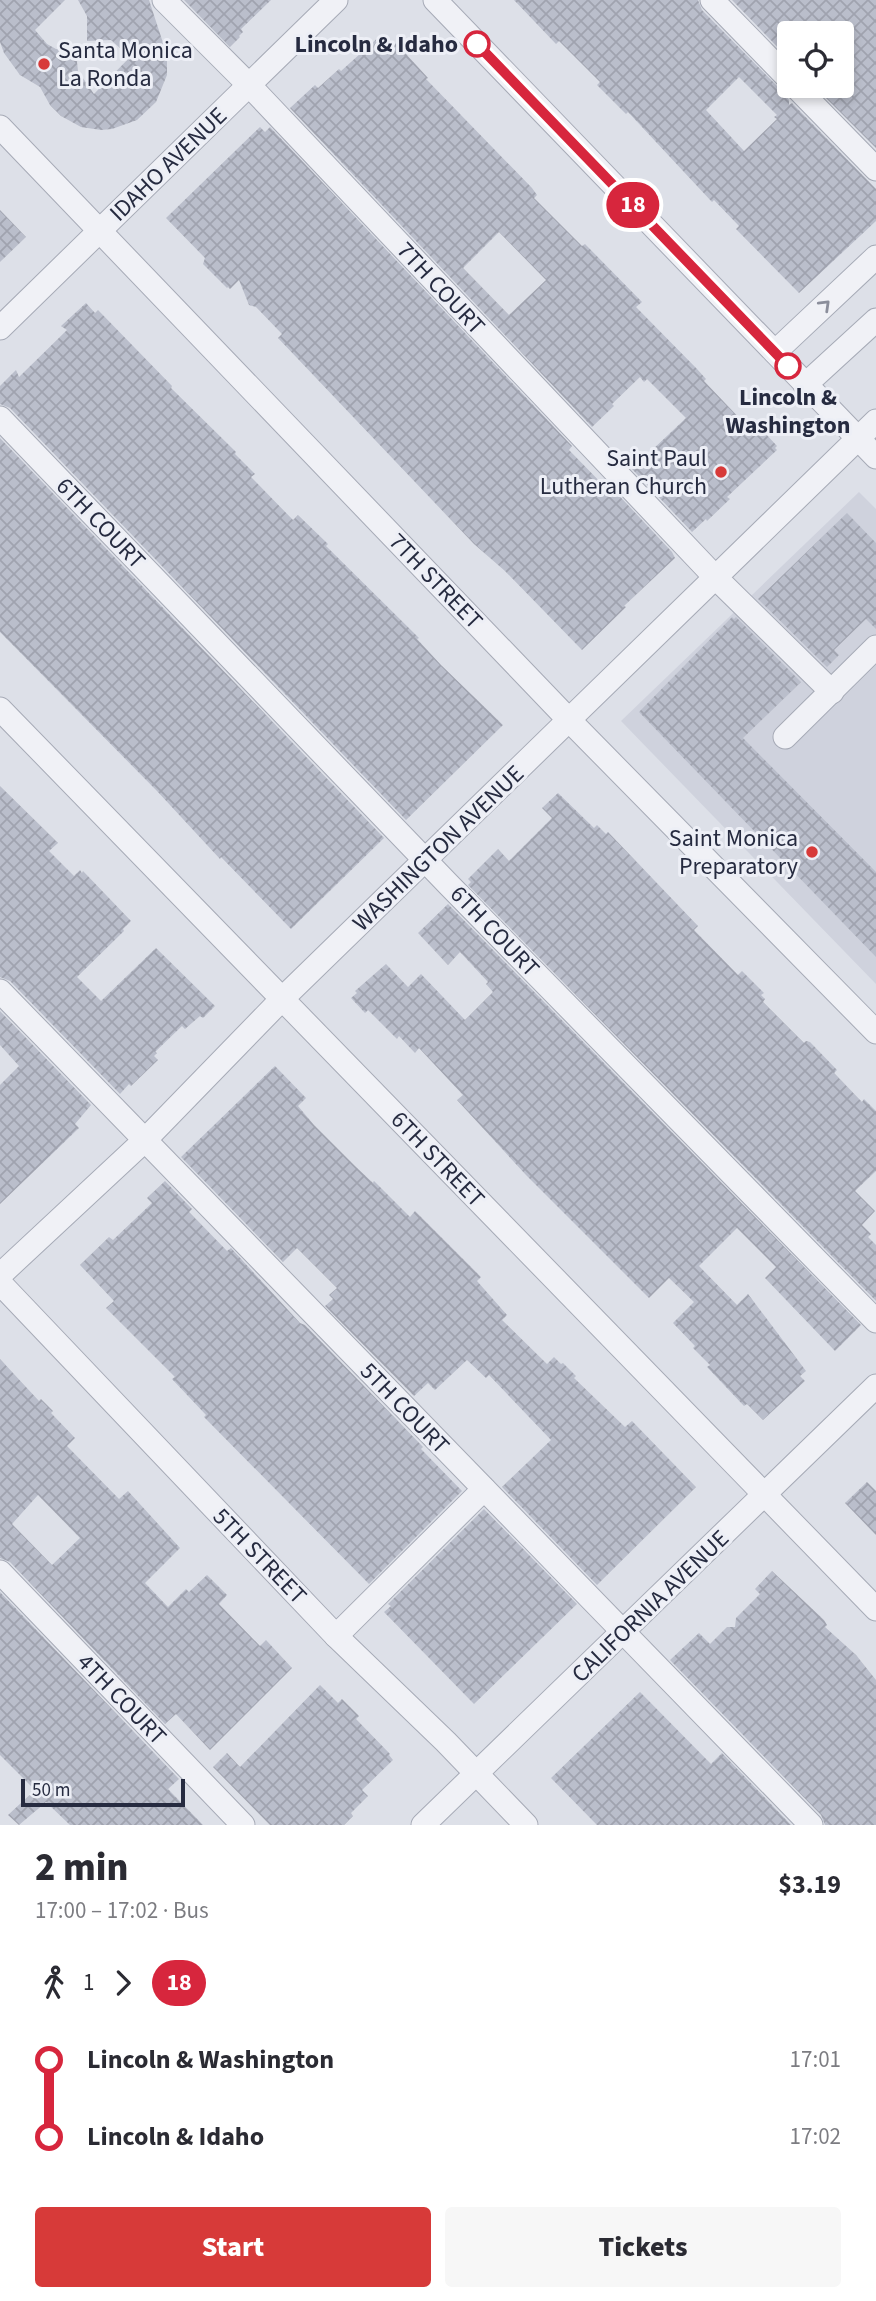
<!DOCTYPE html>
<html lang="en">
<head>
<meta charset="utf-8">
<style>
  :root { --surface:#fff; --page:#f7f7f7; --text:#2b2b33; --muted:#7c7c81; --accent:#d73a39 }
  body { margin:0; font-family:"Source Sans 3",sans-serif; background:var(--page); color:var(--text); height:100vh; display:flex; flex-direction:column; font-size:26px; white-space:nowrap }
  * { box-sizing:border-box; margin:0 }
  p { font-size:23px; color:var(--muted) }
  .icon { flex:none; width:38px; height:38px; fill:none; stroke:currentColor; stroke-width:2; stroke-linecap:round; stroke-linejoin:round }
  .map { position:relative; height:1825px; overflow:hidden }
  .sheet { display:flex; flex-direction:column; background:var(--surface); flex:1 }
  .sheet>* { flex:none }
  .badge { padding:0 14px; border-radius:23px; font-size:24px; line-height:46px }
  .tools { position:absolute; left:777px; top:21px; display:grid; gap:14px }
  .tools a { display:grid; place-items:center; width:77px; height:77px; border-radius:7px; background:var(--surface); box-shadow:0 4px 10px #0003; font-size:35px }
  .scale { position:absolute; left:21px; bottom:18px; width:164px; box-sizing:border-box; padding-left:7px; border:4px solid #262b40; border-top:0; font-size:19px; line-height:24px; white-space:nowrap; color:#262b40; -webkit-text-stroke:5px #edeff6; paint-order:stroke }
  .map>.badge { position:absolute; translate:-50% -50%; box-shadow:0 0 0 4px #fff }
  .legs { display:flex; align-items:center; gap:10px; height:77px; padding:0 35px; font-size:23px }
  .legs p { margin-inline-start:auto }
  .overview { display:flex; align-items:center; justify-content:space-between; height:119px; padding:0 35px }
  h1 { font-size:38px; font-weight:800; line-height:52px }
  .action { display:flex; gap:14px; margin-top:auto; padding:14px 35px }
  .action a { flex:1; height:80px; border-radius:7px; background:var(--accent); color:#fff; font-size:28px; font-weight:800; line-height:80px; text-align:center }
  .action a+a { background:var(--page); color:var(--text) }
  ul { padding:0 35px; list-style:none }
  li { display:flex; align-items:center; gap:24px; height:77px; font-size:26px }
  li i { display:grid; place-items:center; width:10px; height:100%; margin:0 9px; background:currentColor }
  li i::after { content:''; width:18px; height:18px; margin:-9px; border:5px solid; border-radius:50%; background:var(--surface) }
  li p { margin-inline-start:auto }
  li:first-child i { background:linear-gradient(#0000 50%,currentColor 0) }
  li:last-child i { background:linear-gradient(currentColor 50%,#0000 0) }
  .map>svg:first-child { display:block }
</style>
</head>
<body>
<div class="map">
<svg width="876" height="1825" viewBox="0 0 876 1825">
  <defs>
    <pattern id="building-cross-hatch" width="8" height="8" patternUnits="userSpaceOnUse" patternTransform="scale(1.75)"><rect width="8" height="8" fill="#babecb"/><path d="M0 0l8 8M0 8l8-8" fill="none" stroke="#a0a3af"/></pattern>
  </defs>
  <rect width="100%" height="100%" fill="#dde0e8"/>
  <path fill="#cfd2dd" d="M 859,492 L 876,509 L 876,984 L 621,721 Z"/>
  <g fill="url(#building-cross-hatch)" fill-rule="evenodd">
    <path d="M 0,0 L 65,0 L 35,30 L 47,44 L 56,49 L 66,50 L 80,46 L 77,62 L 78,71 L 94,94 L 130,57 L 111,40 L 87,41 L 87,16 L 78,0 L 149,0 L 167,55 L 167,75 L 156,102 L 137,120 L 112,129 L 101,130 L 81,127 L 61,116 L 50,105 L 40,87 L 20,75 L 4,53 L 0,42 Z"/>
    <path d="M 184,0 L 271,0 L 241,29 L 243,32 L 239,36 L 240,37 L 230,47 Z"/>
    <path d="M 514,0 L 698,0 L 702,10 L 782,91 L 789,100 L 789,105 L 792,103 L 876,189 L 876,221 L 799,293 L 736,229 L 739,226 L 714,200 L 712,202 L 628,112 L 626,114 L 597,85 L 600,82 L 559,41 L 556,44 ZM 739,77 L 777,115 L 774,117 L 777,119 L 744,151 L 706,110 Z"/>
    <path d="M 732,0 L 876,0 L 876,148 L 814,86 L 842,86 L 842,33 L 789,33 L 789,59 Z"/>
    <path d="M 381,35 L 392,47 L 396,43 L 428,78 L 426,79 L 532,188 L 537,195 L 534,198 L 582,246 L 585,244 L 642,302 L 636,307 L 697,369 L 706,379 L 704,381 L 744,423 L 752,419 L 777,446 L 775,448 L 777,450 L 727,497 L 730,499 L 707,521 L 706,519 L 692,532 L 632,469 L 686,418 L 647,379 L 644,382 L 640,377 L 612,404 L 614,406 L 592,427 L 290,108 L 315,85 L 318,88 L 339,69 L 341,71 ZM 499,232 L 546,280 L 509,315 L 463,268 Z"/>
    <path d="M 260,127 L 265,132 L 270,127 L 572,446 L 569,450 L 609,491 L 612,488 L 672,552 L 675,558 L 624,606 L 626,607 L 582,650 L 505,571 L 474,544 L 278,338 L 282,334 L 256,307 L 249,305 L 239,280 L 230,289 L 228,287 L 227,288 L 203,264 L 205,258 L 166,218 Z"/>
    <path d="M 0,210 L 26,237 L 0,262 Z"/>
    <path d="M 86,303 L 95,313 L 98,310 L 172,386 L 171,388 L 236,452 L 235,454 L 255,474 L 251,477 L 293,520 L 298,515 L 328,544 L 326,546 L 419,638 L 417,639 L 441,665 L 503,725 L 406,820 L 10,408 L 0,404 L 0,386 L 16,370 L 19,377 L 67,330 L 61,326 Z"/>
    <path d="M 0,438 L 384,838 L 291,929 L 221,857 L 220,859 L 157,791 L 0,632 Z"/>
    <path d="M 847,513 L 876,543 L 876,629 L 866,619 L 834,650 L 839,655 L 827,667 L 758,599 Z"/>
    <path d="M 732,617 L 734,619 L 736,617 L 801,682 L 743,738 L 876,872 L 876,957 L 639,712 Z"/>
    <path d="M 0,786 L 58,843 L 49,851 L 74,876 L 80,870 L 82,873 L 83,871 L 131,921 L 123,929 L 124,931 L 77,977 L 101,1001 L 156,948 L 215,1006 L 203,1018 L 200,1016 L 185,1029 L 182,1026 L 155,1052 L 157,1053 L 154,1056 L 158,1060 L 131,1086 L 129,1084 L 120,1094 L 10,981 L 0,977 Z"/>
    <path d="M 558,793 L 594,828 L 597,825 L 606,834 L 608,832 L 698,926 L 694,930 L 738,975 L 742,971 L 764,993 L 761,995 L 765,999 L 763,1002 L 804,1043 L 806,1041 L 810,1042 L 837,1070 L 834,1073 L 862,1102 L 864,1099 L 876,1111 L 876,1171 L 855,1191 L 875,1211 L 862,1225 L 871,1234 L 868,1237 L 876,1245 L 876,1301 L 468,885 L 471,882 L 468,879 L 498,849 L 509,861 L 552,818 L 542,808 Z"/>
    <path d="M 448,904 L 861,1325 L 835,1351 L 765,1278 L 776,1267 L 737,1228 L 699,1266 L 737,1305 L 748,1294 L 806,1371 L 800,1376 L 805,1381 L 763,1420 L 747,1404 L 744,1406 L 707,1367 L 710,1365 L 693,1348 L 695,1346 L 673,1323 L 694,1302 L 669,1278 L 649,1298 L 526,1175 L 457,1100 L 463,1095 L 419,1048 L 415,1053 L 399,1036 L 397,1039 L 368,1010 L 365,1013 L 351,998 L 357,993 L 355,991 L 386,964 L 408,987 L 421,974 L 465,1020 L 493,992 L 486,984 L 488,982 L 460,952 L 448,965 L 418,933 Z"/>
    <path d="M 0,1011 L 91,1105 L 75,1124 L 79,1128 L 0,1204 L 0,1085 L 19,1066 L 0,1045 Z"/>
    <path d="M 275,1066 L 306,1098 L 298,1106 L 314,1125 L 355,1166 L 373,1183 L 374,1181 L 410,1217 L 415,1211 L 481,1277 L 477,1281 L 507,1315 L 502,1320 L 547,1364 L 554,1357 L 561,1364 L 563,1363 L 576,1376 L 574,1378 L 625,1427 L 632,1421 L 696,1487 L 597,1585 L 502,1487 L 551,1440 L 489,1375 L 486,1378 L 467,1360 L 435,1390 L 428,1383 L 414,1396 L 325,1306 L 333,1299 L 329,1295 L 337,1288 L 297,1248 L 283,1262 L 181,1157 Z"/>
    <path d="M 165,1181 L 192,1209 L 189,1212 L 227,1251 L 231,1248 L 300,1323 L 305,1325 L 423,1447 L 421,1449 L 462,1491 L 369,1584 L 204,1417 L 206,1415 L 172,1379 L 175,1377 L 106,1308 L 114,1301 L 80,1265 L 109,1237 L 113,1240 L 152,1203 L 147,1198 Z"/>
    <path d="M 0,1359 L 39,1401 L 41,1399 L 53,1411 L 51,1413 L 75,1438 L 67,1446 L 119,1499 L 128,1491 L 180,1548 L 145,1583 L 168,1607 L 186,1589 L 189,1592 L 207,1575 L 227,1595 L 219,1604 L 260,1646 L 266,1640 L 292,1668 L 210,1750 L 176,1714 L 165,1724 L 10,1562 L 0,1558 ZM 38,1495 L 80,1538 L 52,1565 L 12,1524 Z"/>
    <path d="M 867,1482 L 876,1491 L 876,1535 L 845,1503 Z"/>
    <path d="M 484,1509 L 577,1604 L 474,1704 L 384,1612 L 391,1606 L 388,1604 Z"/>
    <path d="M 772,1571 L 824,1620 L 827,1625 L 825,1627 L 856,1655 L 876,1680 L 876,1825 L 825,1825 L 821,1815 L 670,1660 L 699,1633 L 710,1644 L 727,1627 L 735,1627 L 736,1618 L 760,1594 L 755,1589 Z"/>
    <path d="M 0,1592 L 179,1779 L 168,1789 L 203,1825 L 70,1825 L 46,1802 L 19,1825 L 8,1815 L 35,1790 L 0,1755 Z"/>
    <path d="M 320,1685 L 338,1703 L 342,1699 L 359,1716 L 356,1719 L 390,1754 L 389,1755 L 393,1760 L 362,1790 L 368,1796 L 351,1813 L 353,1816 L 344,1825 L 270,1825 L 213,1767 L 227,1753 L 240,1767 Z"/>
    <path d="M 640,1692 L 711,1764 L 722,1753 L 791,1825 L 597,1825 L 551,1778 Z"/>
  </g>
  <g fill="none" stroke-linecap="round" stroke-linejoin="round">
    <defs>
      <g id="minor">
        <path d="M 164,0 L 249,85 L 716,578 L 832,692"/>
        <path d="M 435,0 L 876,457"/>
        <path d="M 712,0 L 789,79"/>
        <path d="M 795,86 L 876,169"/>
        <path d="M 0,127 L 569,720 L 876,1032"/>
        <path d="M 0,328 L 336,0"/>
        <path d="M 775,352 L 876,257"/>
        <path d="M 805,385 L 876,320"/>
        <path d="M 0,418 L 449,885 L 876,1321"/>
        <path d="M 0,709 L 876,1609"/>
        <path d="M 785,737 L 876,647"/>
        <path d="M 0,991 L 811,1825"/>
        <path d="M 0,1275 L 145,1140 L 282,999 L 876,421"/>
        <path d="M 0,1283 L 336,1636 L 446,1742 L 526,1825"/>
        <path d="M 0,1572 L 243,1825"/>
        <path d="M 336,1636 L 484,1489"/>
        <path d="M 423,1825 L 876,1386"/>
      </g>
    </defs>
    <use href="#minor" stroke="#a6aab6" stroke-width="25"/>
    <use href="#minor" stroke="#f0f1f6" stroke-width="23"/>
  </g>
  <defs><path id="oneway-chevron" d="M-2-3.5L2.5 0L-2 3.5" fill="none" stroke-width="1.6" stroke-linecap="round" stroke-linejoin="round" transform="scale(1.75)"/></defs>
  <use stroke="#8b8e9b" href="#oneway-chevron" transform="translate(825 305) rotate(-44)"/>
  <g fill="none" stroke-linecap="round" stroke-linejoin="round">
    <defs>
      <path id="line-1" d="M 477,44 L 788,366"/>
    </defs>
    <use href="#line-1" stroke="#fff" stroke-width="16"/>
    <use href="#line-1" stroke="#d7263d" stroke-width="10"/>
  </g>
  <g fill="#fff" stroke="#d7263d" stroke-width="3.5">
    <circle cx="477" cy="44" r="12"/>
    <circle cx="788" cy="366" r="12"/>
  </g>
  <g fill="#d73a39" stroke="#edeff6" stroke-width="2.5">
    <circle cx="44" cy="64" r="7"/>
    <circle cx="721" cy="472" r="7"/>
    <circle cx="812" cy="852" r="7"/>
  </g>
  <g text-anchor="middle" stroke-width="6" stroke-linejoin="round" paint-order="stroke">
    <g font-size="24" font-weight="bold" fill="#262b40" stroke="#edeff6" text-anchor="end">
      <text x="458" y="52">Lincoln &amp; Idaho</text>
      <text x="788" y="405" text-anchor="middle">Lincoln &amp;<tspan x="788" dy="28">Washington</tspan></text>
    </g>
    <g font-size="24" fill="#262b40" stroke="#edeff6" text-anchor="end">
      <text x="58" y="58" text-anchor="start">Santa Monica<tspan x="58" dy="28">La Ronda</tspan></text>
      <text x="707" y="466">Saint Paul<tspan x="707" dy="28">Lutheran Church</tspan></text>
      <text x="798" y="846">Saint Monica<tspan x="798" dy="28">Preparatory</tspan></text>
    </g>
    <g font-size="24" fill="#262b40" stroke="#edeff6">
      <text transform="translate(168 164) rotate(-44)" y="8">IDAHO AVENUE</text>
      <text transform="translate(441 288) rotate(47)" y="8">7TH COURT</text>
      <text transform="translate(101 523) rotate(46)" y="8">6TH COURT</text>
      <text transform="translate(436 581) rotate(46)" y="8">7TH STREET</text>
      <text transform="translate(438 848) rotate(-44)" y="8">WASHINGTON AVENUE</text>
      <text transform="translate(495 931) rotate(46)" y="8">6TH COURT</text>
      <text transform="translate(438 1159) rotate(46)" y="8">6TH STREET</text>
      <text transform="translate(405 1408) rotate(46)" y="8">5TH COURT</text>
      <text transform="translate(260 1556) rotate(46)" y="8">5TH STREET</text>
      <text transform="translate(650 1606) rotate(-44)" y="8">CALIFORNIA AVENUE</text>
      <text transform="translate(122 1699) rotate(46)" y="8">4TH COURT</text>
    </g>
  </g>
</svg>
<div class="tools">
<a><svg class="icon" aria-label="locate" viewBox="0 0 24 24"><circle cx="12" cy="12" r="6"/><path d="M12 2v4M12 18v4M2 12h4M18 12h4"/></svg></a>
</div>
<div class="scale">50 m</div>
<b class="badge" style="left:633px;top:205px;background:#d7263d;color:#fff">18</b>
</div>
<section class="sheet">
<div class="overview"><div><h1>2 min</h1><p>17:00 – 17:02 · Bus</p></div><b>$3.19</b></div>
<div class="legs"><svg class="icon" aria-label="walk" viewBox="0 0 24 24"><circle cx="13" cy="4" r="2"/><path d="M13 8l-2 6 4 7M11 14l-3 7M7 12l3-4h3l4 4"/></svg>1<svg class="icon" aria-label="forward" viewBox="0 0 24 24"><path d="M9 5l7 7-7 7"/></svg><b class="badge" style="background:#d7263d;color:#fff">18</b></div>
<ul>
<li><i style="color:#d7263d"></i><b>Lincoln &amp; Washington</b><p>17:01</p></li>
<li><i style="color:#d7263d"></i><b>Lincoln &amp; Idaho</b><p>17:02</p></li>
</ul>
<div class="action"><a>Start</a><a>Tickets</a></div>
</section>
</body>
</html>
